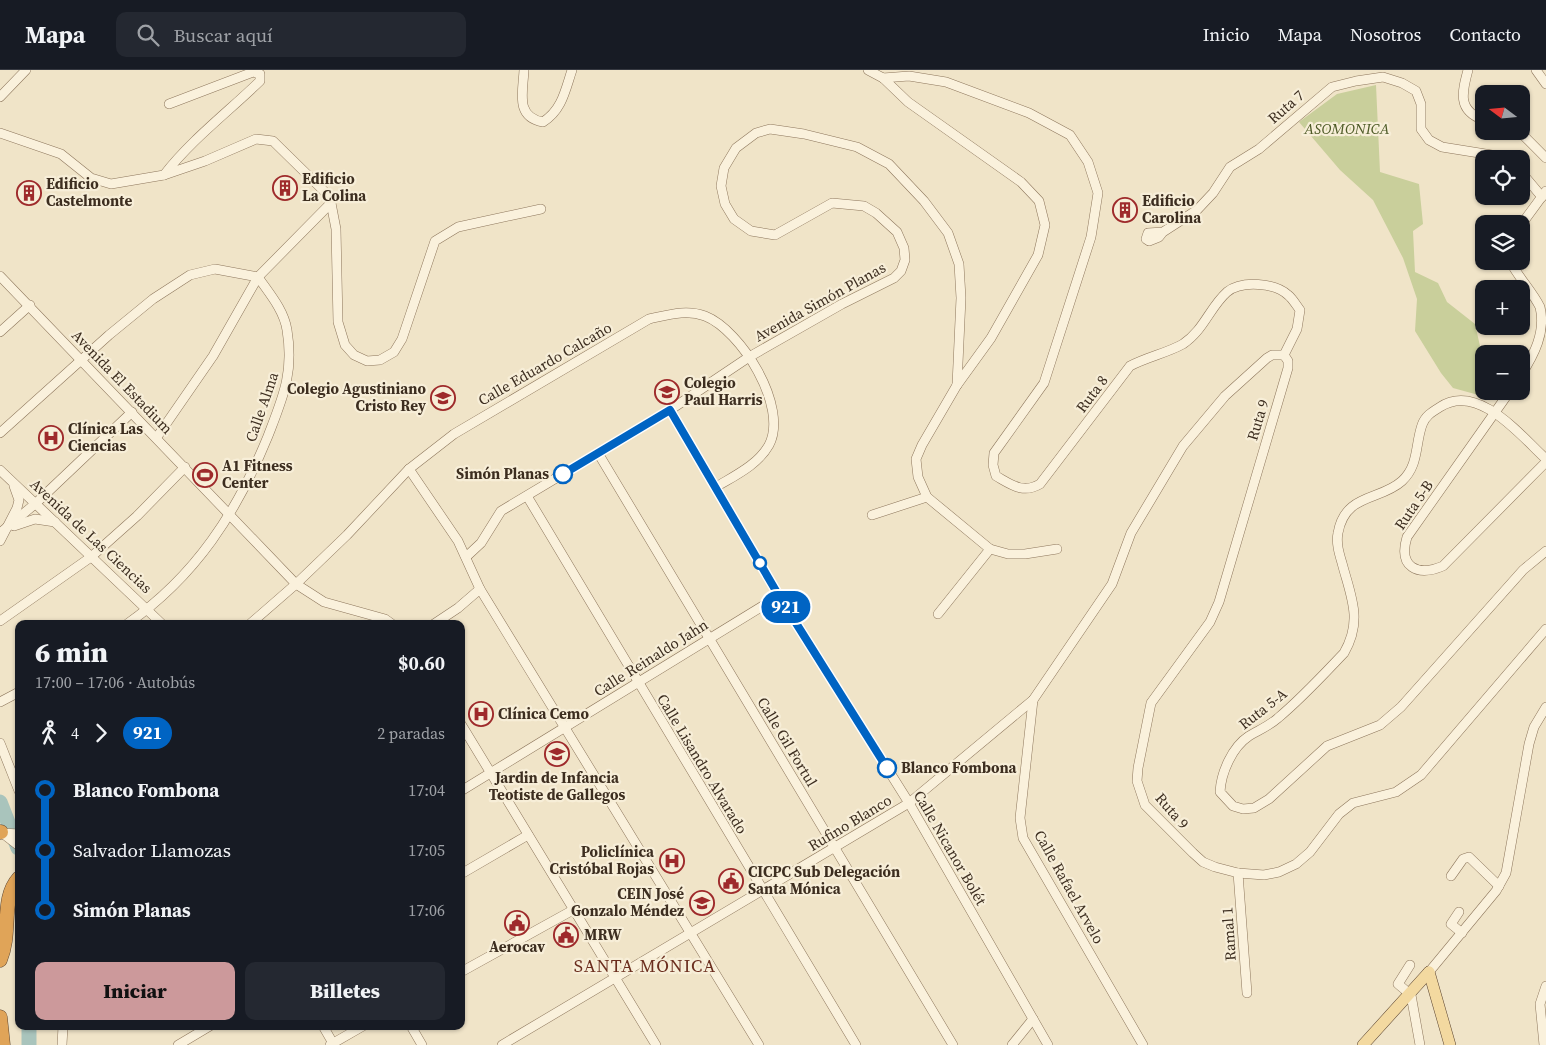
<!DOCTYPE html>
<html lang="es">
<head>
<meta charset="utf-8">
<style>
  :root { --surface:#171b24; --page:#242831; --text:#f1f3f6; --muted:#9ea1a6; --line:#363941; --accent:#cc999b }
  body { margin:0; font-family:"Source Serif 4",serif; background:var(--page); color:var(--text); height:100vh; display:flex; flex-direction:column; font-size:19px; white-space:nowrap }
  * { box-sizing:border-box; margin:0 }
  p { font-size:16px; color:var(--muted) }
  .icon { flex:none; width:28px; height:28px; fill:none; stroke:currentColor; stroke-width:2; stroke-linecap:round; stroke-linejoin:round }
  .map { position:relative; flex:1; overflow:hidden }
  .drawer { position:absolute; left:15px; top:550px; width:450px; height:410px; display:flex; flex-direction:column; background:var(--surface); border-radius:10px; box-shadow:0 1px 4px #0004 }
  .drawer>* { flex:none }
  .badge { padding:0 10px; border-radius:16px; font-size:18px; line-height:32px }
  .needle { width:32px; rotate:286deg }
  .fabs { position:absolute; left:1475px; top:15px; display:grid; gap:10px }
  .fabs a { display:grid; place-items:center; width:55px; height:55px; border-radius:10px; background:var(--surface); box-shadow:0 1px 4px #0004; font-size:25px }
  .map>.badge { position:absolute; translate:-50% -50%; box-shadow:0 0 0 2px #fff }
  .legs { display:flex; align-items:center; gap:8px; height:55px; padding:0 20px; font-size:16px }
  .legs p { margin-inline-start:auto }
  .summary { display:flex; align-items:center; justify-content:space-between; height:85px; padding:0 20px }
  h1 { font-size:28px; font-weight:800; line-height:38px }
  .cta { display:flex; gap:10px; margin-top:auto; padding:10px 20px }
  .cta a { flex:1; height:58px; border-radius:10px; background:var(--accent); color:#111; font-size:20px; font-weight:800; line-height:58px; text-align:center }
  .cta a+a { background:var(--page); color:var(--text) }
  ul { padding:0 20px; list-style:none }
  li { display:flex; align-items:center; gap:18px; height:60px; font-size:19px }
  li i { display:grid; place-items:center; width:8px; height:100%; margin:0 6px; background:currentColor }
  li i::after { content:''; width:12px; height:12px; margin:-6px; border:4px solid; border-radius:50%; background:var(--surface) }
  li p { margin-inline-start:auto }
  li:first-child i { background:linear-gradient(#0000 50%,currentColor 0) }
  li:last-child i { background:linear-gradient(currentColor 50%,#0000 0) }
  header { display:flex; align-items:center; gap:30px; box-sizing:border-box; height:70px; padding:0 25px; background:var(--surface); border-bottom:1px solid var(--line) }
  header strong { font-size:24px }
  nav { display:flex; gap:28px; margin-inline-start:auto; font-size:18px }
  .search { width:350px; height:45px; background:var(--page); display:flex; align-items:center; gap:12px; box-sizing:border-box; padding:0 18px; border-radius:10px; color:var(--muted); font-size:19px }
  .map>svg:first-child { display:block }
</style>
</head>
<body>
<header>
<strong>Mapa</strong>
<div class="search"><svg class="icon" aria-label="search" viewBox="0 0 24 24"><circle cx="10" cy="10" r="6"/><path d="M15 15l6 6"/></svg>Buscar aquí</div>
<nav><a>Inicio</a><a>Mapa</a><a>Nosotros</a><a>Contacto</a></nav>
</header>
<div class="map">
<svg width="1546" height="975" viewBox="0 0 1546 975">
  <rect width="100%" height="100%" fill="#f0e4c8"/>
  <path fill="#c9cf9b" d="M 1376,15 L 1380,102 L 1419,114 L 1423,154 L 1413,161 L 1415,202 L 1438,213 L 1447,232 L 1475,254 L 1480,276 L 1490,284 L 1484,284 L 1484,321 L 1498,321 L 1493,329 L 1453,318 L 1441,303 L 1415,261 L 1417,229 L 1403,188 L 1373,130 L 1340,100 L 1299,52 L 1337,24 Z"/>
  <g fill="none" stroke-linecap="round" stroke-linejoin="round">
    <g stroke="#a9c4bc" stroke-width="15">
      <path d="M 0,732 L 18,778"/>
      <path d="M 29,975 L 29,956"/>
    </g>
    <defs>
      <g id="minor">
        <path d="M 524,0 C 523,22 515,47 543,52 C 562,40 565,21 572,0"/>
        <path d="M 1468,0 C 1462,22 1457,41 1484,50"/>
        <path d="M 1536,0 L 1546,14"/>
        <path d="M 883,8 L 908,32 L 1021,112 L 1039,131 L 1045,155 L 1038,185 L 991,268 L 957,315 L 922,375 L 916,389 L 918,407 L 927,427 L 990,479 L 1008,484 L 1025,484 L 1057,479"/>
        <path d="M 0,27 L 26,0"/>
        <path d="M 1516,61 L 1522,64 L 1546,88"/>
        <path d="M 0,63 L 61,84 L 91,108 L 111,114 L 164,105 L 205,91 L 256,69 L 273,71 L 324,121 L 331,133 L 336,159 L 338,252 L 345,275 L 354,285 L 367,291 L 380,290 L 394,282 L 402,269 L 435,171 L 458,157 L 541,139"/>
        <path d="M 1521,102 L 1542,127"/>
        <path d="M 164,105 C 191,70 228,42 260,11 L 260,4 L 253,2 L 169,34"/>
        <path d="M 1521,155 L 1546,121"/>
        <path d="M 1163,162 L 1148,163 L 1146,169 L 1149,171 L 1159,167 L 1163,162 L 1197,140 L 1213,123 L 1230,97 L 1259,79 L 1332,17 L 1356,11 L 1383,7 L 1402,13 L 1416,21 L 1421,34 L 1421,59 L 1429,70 L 1442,77 L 1498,86 L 1504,89"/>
        <path d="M 1510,191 C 1518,207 1532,221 1540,237 C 1546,262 1534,285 1521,305"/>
        <path d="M 0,206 L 296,514 L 324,532 L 385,549 L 392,554"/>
        <path d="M 0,262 L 30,235"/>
        <path d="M 1284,285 L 1288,291 L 1288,298 L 1219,532 L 1210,552 L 1151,633 L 1138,698 L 1137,711 L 1145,735 L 1193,783 L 1203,792 L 1215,797 L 1238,803 L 1264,805 L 1279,802 L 1296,794 L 1310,782 L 1339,744 L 1353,733 L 1396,722 L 1421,705 L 1546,559"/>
        <path d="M 1510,321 L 1407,467 C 1398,497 1417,507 1443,496 L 1546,392"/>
        <path d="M 670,340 L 779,526 L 909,733 L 1048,975"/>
        <path d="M 0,363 L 109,265 L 153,229 L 190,205 L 215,199 L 258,207 C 269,223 284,240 287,260 C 294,303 283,327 268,366 C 237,442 196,506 127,554"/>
        <path d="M 157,367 L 213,286 L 258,207 L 331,133"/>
        <path d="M 598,383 L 953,975"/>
        <path d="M 1546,389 C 1521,366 1478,312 1440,337 C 1432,342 1425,346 1422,355 C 1415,375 1419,395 1402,411 C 1380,431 1345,423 1338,463 C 1336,473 1339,483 1342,493 C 1351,527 1363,550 1344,583 C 1323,605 1302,628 1278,648 C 1269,656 1259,660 1249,666 C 1232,677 1221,703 1220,722 L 1233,736 L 1243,739 L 1254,738 L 1269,729 L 1327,676 L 1380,655 L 1401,637 L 1523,500 L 1546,481"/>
        <path d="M 409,399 L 458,471 L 480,519 L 759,975"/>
        <path d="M 0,400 L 162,554"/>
        <path d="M 527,426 L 856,975"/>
        <path d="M 872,445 L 927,427"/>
        <path d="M 14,456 L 35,449 L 55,452"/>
        <path d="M 0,463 L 35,434 L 132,342"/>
        <path d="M 0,471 L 17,438 L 19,430 L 14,416"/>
        <path d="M 466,487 L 481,473 L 501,441 L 670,340 L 749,287 L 842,234 L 894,208 L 901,201 L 905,190 L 904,178 L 897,162 L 876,143 L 864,136 L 832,133 L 775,165 L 751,161 L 734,149 L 725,134 L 721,116 L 724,98 L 736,78 L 756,63 L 770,59 L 804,64 L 857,77 L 889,94 L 924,131 L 948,163 L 959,194 L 961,228 L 957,315"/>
        <path d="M 938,544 L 990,479"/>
        <path d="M 0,551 L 91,487 L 137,446 L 185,397"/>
        <path d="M 250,554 L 296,514 L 347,465 L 409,399 L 454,364 L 649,249 C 668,245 686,239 705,246 C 741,260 789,337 769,375 C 758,395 734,406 716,417"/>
        <path d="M 434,554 L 458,538 L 480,519"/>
        <path d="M 1033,630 L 1020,748 L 1023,768 L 1143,975"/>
        <path d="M 0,632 L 19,622"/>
        <path d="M 461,654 L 656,975"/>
        <path d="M 0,673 L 19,721"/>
        <path d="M 461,721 L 779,526"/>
        <path d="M 1,762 L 19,776"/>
        <path d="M 2,763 L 19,764"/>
        <path d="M 1238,803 L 1247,923"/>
        <path d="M 461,804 L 528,765"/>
        <path d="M 1451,806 L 1463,789 L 1469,787 L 1499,816"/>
        <path d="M 1459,842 L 1451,854 L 1462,863"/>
        <path d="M 1410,895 L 1398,914 L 1411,925 L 1420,975"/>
        <path d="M 461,902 L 573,840"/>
        <path d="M 1429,902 L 1496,821 L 1506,803 L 1529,674 L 1534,657 L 1546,637"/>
        <path d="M 323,956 L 334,975"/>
        <path d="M 411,956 L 422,975"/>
        <path d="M 62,975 L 63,956"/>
        <path d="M 178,975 L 210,956"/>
        <path d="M 330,975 L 363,956"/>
        <path d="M 502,975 L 909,733 L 1033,630 L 1112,514 L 1131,463 L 1183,376 L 1225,326 L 1267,288 L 1272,285 L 1284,285 L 1297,259 L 1300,240 C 1296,235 1293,229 1288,225 C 1275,213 1242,210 1227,222 C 1210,237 1204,260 1183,274 C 1167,283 1147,287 1130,296 L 1040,414 C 1023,424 1012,415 996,406 L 993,395 L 994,383 L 1044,313 L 1091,167 L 1098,123 L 1088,92 L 1070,65 L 1029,43 L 946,12 L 909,6 L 883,8 L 868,0"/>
        <path d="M 1012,975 L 1033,949"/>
        <path d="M 1544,975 L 1540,934 L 1546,916"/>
      </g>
      <g id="major">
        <path d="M 1429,902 L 1450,975"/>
        <path d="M 1363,975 L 1429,902"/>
      </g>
      <g id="highway">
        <path d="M 0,762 L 1,762"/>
        <path d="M 0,890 C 12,862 0,829 19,808"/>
        <path d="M 0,947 L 3,975"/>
      </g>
    </defs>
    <use href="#minor" stroke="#8d765c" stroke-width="10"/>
    <use href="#major" stroke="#5b4430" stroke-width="12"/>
    <use href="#highway" stroke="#5b4430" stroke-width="15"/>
    <use href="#minor" stroke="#faf1dc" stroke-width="9"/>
    <use href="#major" stroke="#f3d9a0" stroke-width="11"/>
    <use href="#highway" stroke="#e0a458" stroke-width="14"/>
  </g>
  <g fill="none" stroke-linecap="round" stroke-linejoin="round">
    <defs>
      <path id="line-1" d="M 563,404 L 670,340 L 779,526 L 887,698"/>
    </defs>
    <use href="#line-1" stroke="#fff" stroke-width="11"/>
    <use href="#line-1" stroke="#0064c3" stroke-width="8"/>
  </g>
  <defs>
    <symbol id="building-ring" viewBox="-11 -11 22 22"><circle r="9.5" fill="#f7eed8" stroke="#9e2a2b" stroke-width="1.5"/><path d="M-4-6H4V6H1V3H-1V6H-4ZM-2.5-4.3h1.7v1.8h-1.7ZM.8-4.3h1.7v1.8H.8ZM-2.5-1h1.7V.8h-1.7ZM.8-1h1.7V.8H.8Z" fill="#9e2a2b"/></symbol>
    <symbol id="school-ring" viewBox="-11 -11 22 22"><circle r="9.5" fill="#f7eed8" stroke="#9e2a2b" stroke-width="1.5"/><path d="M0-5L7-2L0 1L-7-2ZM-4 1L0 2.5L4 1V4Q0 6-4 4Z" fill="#9e2a2b"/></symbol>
    <symbol id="hospital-ring" viewBox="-11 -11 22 22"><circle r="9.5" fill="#f7eed8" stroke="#9e2a2b" stroke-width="1.5"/><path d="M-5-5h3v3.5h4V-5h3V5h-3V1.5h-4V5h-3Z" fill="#9e2a2b"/></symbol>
    <symbol id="stadium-ring" viewBox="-11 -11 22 22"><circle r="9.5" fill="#f7eed8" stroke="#9e2a2b" stroke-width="1.5"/><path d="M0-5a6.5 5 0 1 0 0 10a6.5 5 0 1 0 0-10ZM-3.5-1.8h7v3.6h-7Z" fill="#9e2a2b"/></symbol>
    <symbol id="civic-ring" viewBox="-11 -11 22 22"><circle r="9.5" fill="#f7eed8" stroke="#9e2a2b" stroke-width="1.5"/><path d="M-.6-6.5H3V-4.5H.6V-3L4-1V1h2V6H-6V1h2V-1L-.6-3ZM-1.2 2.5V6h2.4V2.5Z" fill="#9e2a2b"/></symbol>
  </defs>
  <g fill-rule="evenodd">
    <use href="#building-ring" x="271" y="104" width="28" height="28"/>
    <use href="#building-ring" x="15" y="109" width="28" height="28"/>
    <use href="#building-ring" x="1111" y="126" width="28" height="28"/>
    <use href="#school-ring" x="653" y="308" width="28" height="28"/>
    <use href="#school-ring" x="429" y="314" width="28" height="28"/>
    <use href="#hospital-ring" x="37" y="354" width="28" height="28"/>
    <use href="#stadium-ring" x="191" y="391" width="28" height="28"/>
    <use href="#hospital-ring" x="467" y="630" width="28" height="28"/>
    <use href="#school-ring" x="543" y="670" width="28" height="28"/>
    <use href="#hospital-ring" x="658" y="777" width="28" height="28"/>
    <use href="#civic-ring" x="717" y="797" width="28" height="28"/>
    <use href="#school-ring" x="688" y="819" width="28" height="28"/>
    <use href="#civic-ring" x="503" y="839" width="28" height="28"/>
    <use href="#civic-ring" x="552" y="851" width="28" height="28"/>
  </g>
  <g fill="#fff" stroke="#0064c3" stroke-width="2.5">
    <circle cx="563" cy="404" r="9"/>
    <circle cx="760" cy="493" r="6"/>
    <circle cx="887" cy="698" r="9"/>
  </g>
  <g text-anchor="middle" stroke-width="4.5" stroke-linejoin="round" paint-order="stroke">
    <g font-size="15" fill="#3d2e20" stroke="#f7eed8">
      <text transform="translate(1286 37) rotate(-41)" y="5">Ruta 7</text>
      <text transform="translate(820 232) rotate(-29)" y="5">Avenida Simón Planas</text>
      <text transform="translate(545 294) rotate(-30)" y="5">Calle Eduardo Calcaño</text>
      <text transform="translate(122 312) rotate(46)" y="5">Avenida El Estadium</text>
      <text transform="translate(1092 324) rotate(-53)" y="5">Ruta 8</text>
      <text transform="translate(262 337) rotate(-71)" y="5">Calle Alma</text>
      <text transform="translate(1258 350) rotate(-73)" y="5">Ruta 9</text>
      <text transform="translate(1414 435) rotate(-56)" y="5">Ruta 5-B</text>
      <text transform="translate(91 466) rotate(43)" y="5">Avenida de Las Ciencias</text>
      <text transform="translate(651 588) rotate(-32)" y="5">Calle Reinaldo Jahn</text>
      <text transform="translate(1263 639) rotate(-38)" y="5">Ruta 5-A</text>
      <text transform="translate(787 672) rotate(59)" y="5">Calle Gil Fortul</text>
      <text transform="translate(702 694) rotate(59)" y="5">Calle Lisandro Alvarado</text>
      <text transform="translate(1172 741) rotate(49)" y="5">Ruta 9</text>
      <text transform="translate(850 753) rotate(-31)" y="5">Rufino Blanco</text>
      <text transform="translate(950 778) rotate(60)" y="5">Calle Nicanor Bolét</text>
      <text transform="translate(1069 817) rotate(61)" y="5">Calle Rafael Arvelo</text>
      <text transform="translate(1229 864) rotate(-94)" y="5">Ramal 1</text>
    </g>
    <g font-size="15" font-style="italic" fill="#4d5a26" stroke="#f7eed8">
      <text x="1347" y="64">ASOMONICA</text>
    </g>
    <g font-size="15" font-weight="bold" fill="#3d2e20" stroke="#f7eed8" text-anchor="start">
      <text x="302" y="114">Edificio<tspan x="302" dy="17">La Colina</tspan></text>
      <text x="46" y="119">Edificio<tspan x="46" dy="17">Castelmonte</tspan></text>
      <text x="1142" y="136">Edificio<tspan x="1142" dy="17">Carolina</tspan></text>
      <text x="684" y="318">Colegio<tspan x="684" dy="17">Paul Harris</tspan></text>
      <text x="426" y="324" text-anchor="end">Colegio Agustiniano<tspan x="426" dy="17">Cristo Rey</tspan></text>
      <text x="68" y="364">Clínica Las<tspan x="68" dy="17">Ciencias</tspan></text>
      <text x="222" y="401">A1 Fitness<tspan x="222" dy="17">Center</tspan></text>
      <text x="498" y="649">Clínica Cemo</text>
      <text x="557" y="713" text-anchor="middle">Jardin de Infancia<tspan x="557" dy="17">Teotiste de Gallegos</tspan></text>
      <text x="654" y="787" text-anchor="end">Policlínica<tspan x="654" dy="17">Cristóbal Rojas</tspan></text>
      <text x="748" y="807">CICPC Sub Delegación<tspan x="748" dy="17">Santa Mónica</tspan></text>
      <text x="684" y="829" text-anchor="end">CEIN José<tspan x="684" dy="17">Gonzalo Méndez</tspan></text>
      <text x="584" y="870">MRW</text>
      <text x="517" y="882" text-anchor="middle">Aerocav</text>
    </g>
    <g font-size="15" font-weight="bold" fill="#3d2e20" stroke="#f7eed8" text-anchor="end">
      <text x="549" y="409">Simón Planas</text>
      <text x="901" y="703" text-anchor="start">Blanco Fombona</text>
    </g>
    <g font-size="18" letter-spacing="1" fill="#6b2e1e" stroke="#f7eed8">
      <text x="645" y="902">SANTA MÓNICA</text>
    </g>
  </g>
</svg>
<div class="fabs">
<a><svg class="needle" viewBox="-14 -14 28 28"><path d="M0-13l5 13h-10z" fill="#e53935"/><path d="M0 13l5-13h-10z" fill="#9ea1a6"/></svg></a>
<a><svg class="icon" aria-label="locate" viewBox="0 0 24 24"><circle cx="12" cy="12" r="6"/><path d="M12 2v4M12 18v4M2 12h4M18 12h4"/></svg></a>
<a><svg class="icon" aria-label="layers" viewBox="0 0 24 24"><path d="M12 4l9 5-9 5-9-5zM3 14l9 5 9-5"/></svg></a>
<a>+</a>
<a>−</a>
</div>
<b class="badge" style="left:786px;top:537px;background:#0064c3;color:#fff">921</b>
<section class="drawer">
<div class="summary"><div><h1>6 min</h1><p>17:00 – 17:06 · Autobús</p></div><b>$0.60</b></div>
<div class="legs"><svg class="icon" aria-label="walk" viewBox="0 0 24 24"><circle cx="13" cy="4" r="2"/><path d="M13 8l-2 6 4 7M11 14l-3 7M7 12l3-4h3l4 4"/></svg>4<svg class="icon" aria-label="forward" viewBox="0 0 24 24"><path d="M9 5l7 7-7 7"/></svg><b class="badge" style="background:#0064c3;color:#fff">921</b><p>2 paradas</p></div>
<ul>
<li><i style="color:#0064c3"></i><b>Blanco Fombona</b><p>17:04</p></li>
<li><i style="color:#0064c3"></i><span>Salvador Llamozas</span><p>17:05</p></li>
<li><i style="color:#0064c3"></i><b>Simón Planas</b><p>17:06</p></li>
</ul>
<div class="cta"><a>Iniciar</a><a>Billetes</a></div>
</section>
</div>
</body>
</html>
